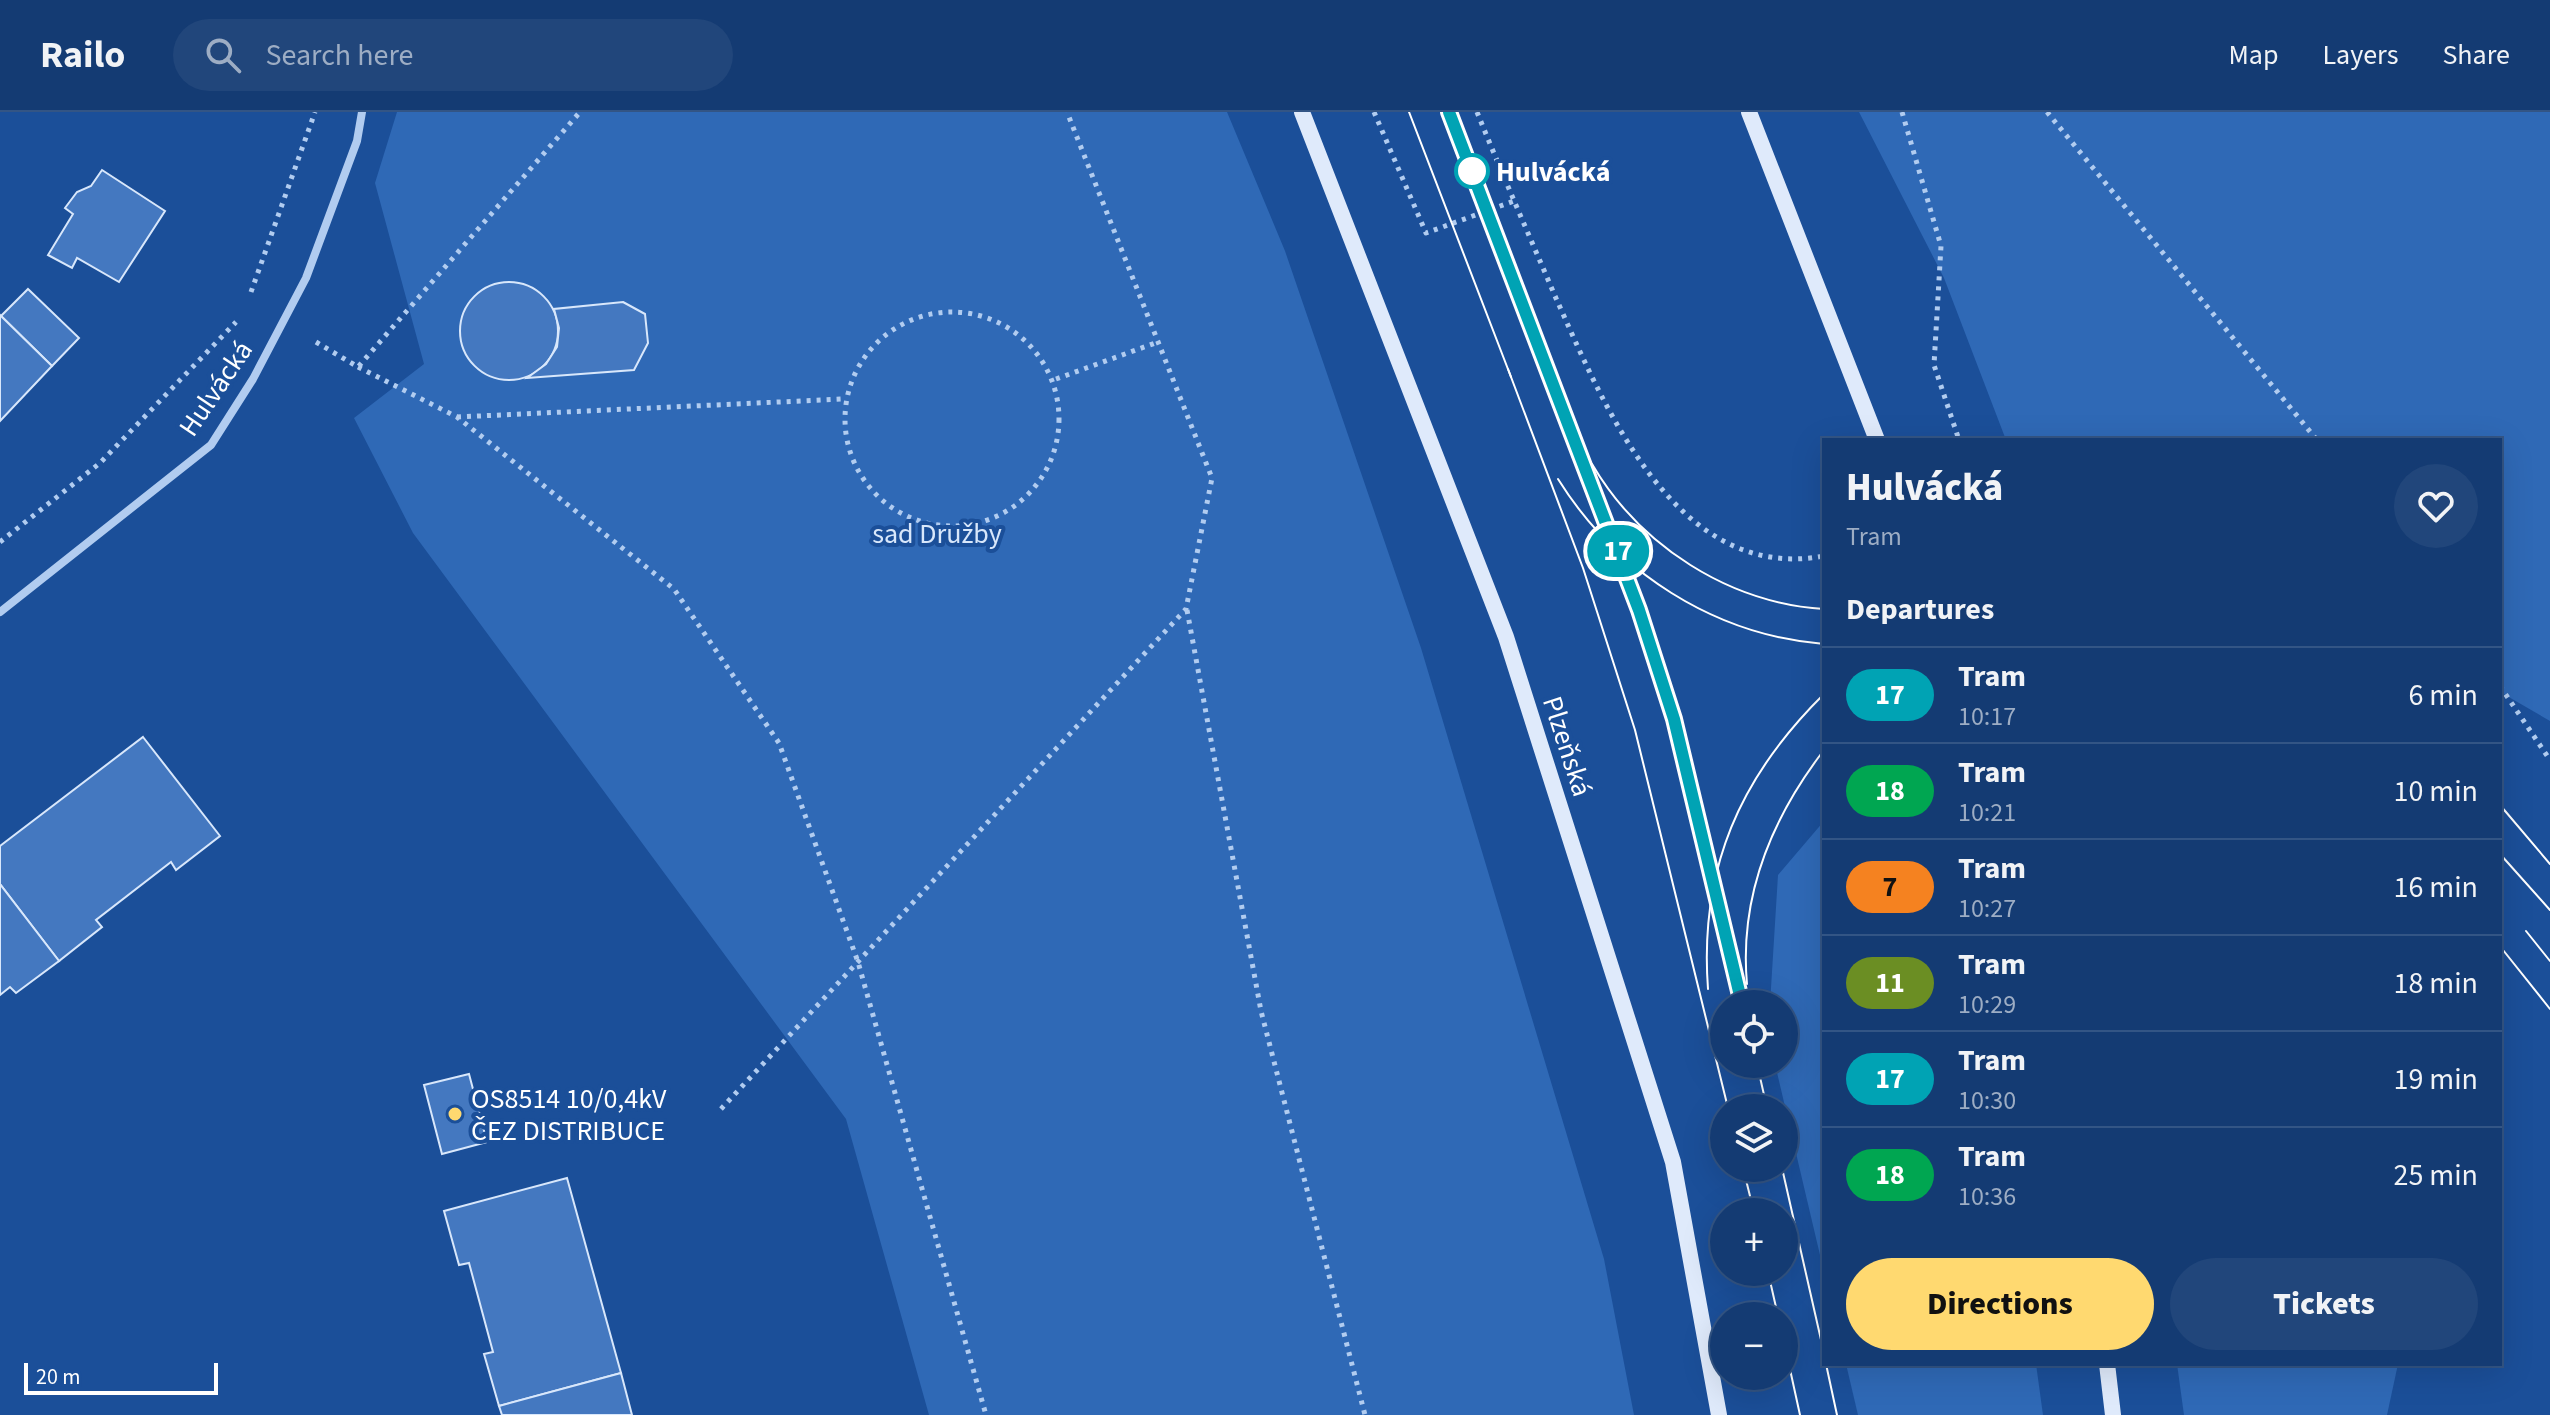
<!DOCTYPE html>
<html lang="en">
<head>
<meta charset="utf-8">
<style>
  :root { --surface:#143b73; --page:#21467b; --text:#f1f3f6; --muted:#9dadc4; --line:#335585; --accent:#ffd970 }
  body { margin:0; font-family:"Source Sans 3",sans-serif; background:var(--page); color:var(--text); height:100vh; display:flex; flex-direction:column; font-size:30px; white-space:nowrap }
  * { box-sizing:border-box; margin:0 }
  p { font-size:26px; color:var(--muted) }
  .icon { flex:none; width:44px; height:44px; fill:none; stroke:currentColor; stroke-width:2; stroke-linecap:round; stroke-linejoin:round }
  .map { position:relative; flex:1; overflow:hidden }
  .sheet { position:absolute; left:1822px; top:326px; width:680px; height:928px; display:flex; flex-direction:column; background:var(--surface); border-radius:0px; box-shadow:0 8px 32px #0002,0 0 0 2px var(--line) }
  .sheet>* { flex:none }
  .badge { padding:0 16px; border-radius:26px; font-size:28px; line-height:52px }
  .tools { position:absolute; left:1710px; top:878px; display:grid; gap:16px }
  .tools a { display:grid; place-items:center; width:88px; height:88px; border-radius:50%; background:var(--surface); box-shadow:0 8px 32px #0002,0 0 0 2px var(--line); font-size:40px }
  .scale { position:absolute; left:24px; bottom:20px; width:194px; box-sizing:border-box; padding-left:8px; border:4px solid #fff; border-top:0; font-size:22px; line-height:28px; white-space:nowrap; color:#fff; -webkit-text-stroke:6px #1b4f99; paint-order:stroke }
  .map>.badge { position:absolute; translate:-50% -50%; box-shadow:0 0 0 4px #fff }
  h2 { padding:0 24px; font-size:30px; line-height:72px }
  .round { display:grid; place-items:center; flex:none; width:84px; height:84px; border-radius:42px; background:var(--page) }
  .summary { display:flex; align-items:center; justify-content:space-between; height:136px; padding:0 24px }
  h1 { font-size:38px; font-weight:800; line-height:60px }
  .button { display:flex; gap:16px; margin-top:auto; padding:16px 24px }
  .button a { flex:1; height:92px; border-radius:48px; background:var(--accent); color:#111; font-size:32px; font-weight:800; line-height:92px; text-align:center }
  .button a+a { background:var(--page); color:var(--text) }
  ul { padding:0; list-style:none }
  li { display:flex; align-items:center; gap:24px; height:96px; padding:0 24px; border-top:2px solid var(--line) }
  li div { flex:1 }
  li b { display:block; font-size:30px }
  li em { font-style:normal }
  li .badge { min-width:88px; font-weight:700; text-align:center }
  header { display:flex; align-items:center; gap:48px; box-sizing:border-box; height:112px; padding:0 40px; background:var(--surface); border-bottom:2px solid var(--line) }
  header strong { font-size:38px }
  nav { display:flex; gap:44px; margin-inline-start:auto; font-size:28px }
  .search { width:560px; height:72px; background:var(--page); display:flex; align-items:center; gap:20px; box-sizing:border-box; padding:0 28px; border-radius:44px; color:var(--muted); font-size:30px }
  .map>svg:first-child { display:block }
</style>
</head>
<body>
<header>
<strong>Railo</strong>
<div class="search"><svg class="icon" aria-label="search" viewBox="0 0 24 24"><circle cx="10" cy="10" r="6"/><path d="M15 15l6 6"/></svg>Search here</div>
<nav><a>Map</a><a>Layers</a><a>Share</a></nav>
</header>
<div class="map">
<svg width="2550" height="1303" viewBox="0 0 2550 1303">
  <rect width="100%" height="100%" fill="#1b4f99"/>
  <g fill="#2f69b6">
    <path d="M 397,0 L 1227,0 L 1285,139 L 1421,536 L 1604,1147 L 1634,1303 L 929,1303 L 846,1007 L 413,421 L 354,306 L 424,252 L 375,71 Z"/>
    <path d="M 1859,0 L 2550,0 L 2550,609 L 2500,580 L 2500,328 L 2006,328 L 1944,166 Z"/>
    <path d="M 1824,709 L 1824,1160 L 1775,952 L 1784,952 L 1784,892 L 1770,892 L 1778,763 Z"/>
    <path d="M 1846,1252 L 2036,1252 L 2043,1303 L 1858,1303 Z"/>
    <path d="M 2177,1252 L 2398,1252 L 2387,1303 L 2184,1303 Z"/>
  </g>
  <g fill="#4478c0" stroke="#d8e7fb" stroke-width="2">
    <path d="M 102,58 L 165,99 L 119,170 L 77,146 L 72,156 L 48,143 L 73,102 L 65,96 L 77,80 L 91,74 Z"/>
    <circle cx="509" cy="219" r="49"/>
    <path d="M 28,177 L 79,226 L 52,254 L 1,204 Z"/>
    <path d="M 623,190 L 645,202 L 648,231 L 634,258 L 527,266 L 546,252 L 557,235 L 559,216 L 554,197 Z"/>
    <path d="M 0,203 L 52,254 L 0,309 Z"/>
    <path d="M 143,625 L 220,724 L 176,758 L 171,750 L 96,808 L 102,815 L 59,849 L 0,772 L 0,734 Z"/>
    <path d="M 0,772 L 59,849 L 16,881 L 10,875 L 0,883 Z"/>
    <path d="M 469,962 L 487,1030 L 442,1042 L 424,973 Z"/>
    <path d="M 567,1066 L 621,1261 L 499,1294 L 484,1242 L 493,1240 L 469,1151 L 459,1153 L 444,1099 Z"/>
    <path d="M 621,1261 L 632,1303 L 502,1303 L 499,1294 Z"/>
  </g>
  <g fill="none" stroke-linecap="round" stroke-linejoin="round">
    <g stroke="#b1ccf0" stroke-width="5" stroke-dasharray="4 6" stroke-linecap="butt">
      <path d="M 1374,0 L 1426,121 L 1514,89"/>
      <path d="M 1477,0 C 1502,62 1529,123 1555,184 C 1603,291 1675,472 1824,444"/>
      <path d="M 1902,0 L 1941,134 L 1934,253 L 1959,328"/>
      <path d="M 2047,0 L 2317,328"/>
      <path d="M 251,180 L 315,0"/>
      <circle cx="952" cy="307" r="107"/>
      <path d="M 316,230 L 358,255 L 580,0"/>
      <path d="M 358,255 L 457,305 L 674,477 L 779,631 L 858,850 L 986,1303"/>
      <path d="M 1056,267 L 1158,230"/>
      <path d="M 457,305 L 843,287"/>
      <path d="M 0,430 L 100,351 L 236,210"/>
      <path d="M 1187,498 L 1261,899 L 1365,1303"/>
      <path d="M 2500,574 L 2550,648"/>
      <path d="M 721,997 L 1186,497 L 1212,366 L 1067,0"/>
    </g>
    <path stroke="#b1ccf0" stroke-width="8" d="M 0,500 L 211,333 L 253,267 L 306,166 L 357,29 L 362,0"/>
    <g stroke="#dfeafb" stroke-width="16">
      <path d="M 1302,0 L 1506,525 L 1673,1050 L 1719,1303"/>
      <path d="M 1749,0 L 1877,328"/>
      <path d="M 2107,1252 L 2113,1303"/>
    </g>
    <g stroke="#fff" stroke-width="2">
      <path d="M 1409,0 L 1511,265"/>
      <path d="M 1449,0 L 1639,498 L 1674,607 L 1742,892"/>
      <path d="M 1508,257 L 1583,456 L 1635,618 L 1728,996"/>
      <path d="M 1592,352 C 1640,434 1729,491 1824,497"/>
      <path d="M 1558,367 C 1616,460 1714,523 1824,532"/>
      <path d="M 2500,693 L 2550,752"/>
      <path d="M 2500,742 L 2550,798"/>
      <path d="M 2526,819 L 2550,849"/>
      <path d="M 2503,838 L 2550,897"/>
      <path d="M 1747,872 C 1739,784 1771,707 1824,638"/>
      <path d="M 1708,877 C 1699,757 1740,665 1824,582"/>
      <path d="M 1757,952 L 1767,996"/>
      <path d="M 1743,1056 L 1754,1100"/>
      <path d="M 1782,1056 L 1824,1241"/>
      <path d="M 1768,1160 L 1778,1204"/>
      <path d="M 1784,1230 L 1800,1303"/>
      <path d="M 1826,1252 L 1837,1303"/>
    </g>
  </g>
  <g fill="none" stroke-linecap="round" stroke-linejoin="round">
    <defs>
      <path id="line" d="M 1449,0 L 1639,498 L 1674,607 L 1742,892"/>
    </defs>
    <use href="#line" stroke="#fff" stroke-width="18"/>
    <use href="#line" stroke="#00a3b4" stroke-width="12"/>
  </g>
  <circle fill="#fff" stroke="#00a3b4" stroke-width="4" cx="1472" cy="59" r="16"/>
  <circle fill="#ffd970" stroke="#1b4f99" stroke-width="3" cx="455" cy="1002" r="8"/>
  <g text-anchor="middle" stroke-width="8" stroke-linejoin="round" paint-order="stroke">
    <g font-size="28" font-weight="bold" fill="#fff" stroke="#1b4f99" text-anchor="start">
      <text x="1496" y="69">Hulvácká</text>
    </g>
    <g font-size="28" fill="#fff" stroke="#1b4f99">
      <text transform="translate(215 276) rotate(-56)" y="10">Hulvácká</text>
      <text transform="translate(1568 634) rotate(72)" y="10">Plzeňská</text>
    </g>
    <g font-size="28" fill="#d8e7fb" stroke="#1b4f99">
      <text x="937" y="431">sad Družby</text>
    </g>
    <g font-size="28" fill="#fff" stroke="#1b4f99" text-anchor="start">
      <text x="471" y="996">OS8514 10/0,4kV<tspan x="471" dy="32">ČEZ DISTRIBUCE</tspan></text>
    </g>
  </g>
</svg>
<div class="tools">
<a><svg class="icon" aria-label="locate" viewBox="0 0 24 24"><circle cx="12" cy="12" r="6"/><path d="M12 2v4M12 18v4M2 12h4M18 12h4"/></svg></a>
<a><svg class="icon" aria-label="layers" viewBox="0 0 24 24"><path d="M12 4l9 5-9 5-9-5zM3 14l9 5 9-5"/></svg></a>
<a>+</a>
<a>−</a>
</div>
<div class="scale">20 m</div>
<b class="badge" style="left:1618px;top:439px;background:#00a3b4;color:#fff">17</b>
<section class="sheet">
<div class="summary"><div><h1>Hulvácká</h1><p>Tram</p></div><a class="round"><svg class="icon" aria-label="heart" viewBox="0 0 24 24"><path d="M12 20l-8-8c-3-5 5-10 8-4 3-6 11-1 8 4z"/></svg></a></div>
<h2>Departures</h2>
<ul>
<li><span class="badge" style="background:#00a3b4;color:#fff">17</span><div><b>Tram</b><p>10:17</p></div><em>6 min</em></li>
<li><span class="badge" style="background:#00a651;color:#fff">18</span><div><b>Tram</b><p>10:21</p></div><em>10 min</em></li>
<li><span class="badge" style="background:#f58220;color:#111">7</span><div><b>Tram</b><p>10:27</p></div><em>16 min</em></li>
<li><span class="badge" style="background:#6b8e23;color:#fff">11</span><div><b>Tram</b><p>10:29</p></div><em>18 min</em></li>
<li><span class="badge" style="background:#00a3b4;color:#fff">17</span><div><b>Tram</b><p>10:30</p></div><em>19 min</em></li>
<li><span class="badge" style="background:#00a651;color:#fff">18</span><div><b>Tram</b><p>10:36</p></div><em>25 min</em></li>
</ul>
<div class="button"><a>Directions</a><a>Tickets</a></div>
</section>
</div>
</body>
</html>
